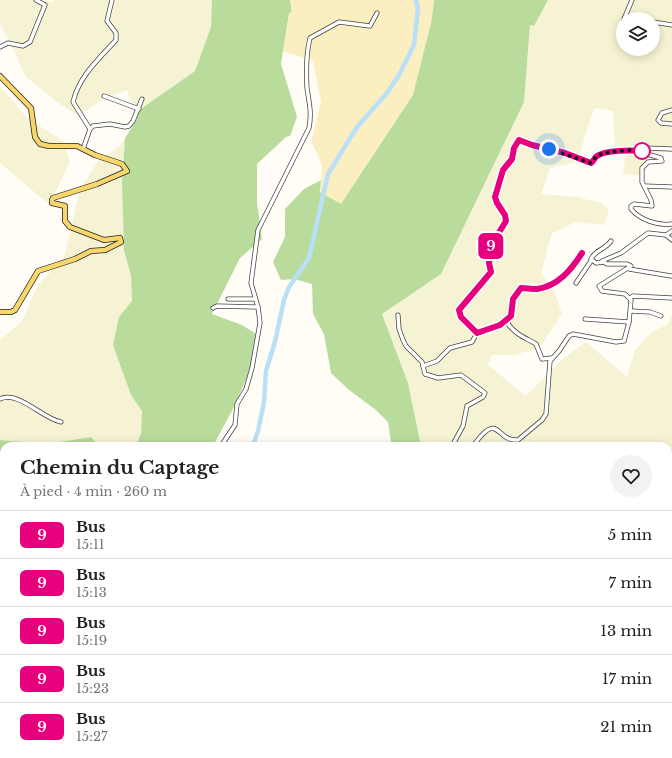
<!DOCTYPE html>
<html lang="fr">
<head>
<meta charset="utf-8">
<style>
  :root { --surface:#fff; --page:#f2f2f2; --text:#222; --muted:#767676; --line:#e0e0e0 }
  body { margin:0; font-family:"Libre Baskerville",serif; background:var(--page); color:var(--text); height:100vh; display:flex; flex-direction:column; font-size:15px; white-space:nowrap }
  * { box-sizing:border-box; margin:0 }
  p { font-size:13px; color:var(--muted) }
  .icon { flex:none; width:22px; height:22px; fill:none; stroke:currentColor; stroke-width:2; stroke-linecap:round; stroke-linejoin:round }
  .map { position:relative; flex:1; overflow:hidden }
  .details { position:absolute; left:0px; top:442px; width:672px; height:316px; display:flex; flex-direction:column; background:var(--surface); border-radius:12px 12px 0 0; box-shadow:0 2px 10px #0003 }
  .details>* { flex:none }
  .badge { padding:0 8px; border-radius:6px; font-size:14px; line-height:26px }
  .controls { position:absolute; left:616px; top:12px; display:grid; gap:8px }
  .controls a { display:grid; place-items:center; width:44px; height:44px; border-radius:50%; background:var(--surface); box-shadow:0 2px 10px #0003; font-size:20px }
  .you { position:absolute; width:20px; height:20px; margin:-10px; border:3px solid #fff; border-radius:50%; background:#1a73e8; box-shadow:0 0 0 6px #1a73e833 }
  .map>.badge { position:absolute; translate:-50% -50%; box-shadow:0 0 0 2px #fff }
  .round { display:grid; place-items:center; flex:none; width:42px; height:42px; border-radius:21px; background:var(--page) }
  .summary { display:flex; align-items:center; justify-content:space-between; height:68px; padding:0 20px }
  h1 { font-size:19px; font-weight:800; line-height:30px }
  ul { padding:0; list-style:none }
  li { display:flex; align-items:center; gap:12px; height:48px; padding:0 20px; border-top:1px solid var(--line) }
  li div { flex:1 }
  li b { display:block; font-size:15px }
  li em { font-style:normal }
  li .badge { min-width:44px; font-weight:700; text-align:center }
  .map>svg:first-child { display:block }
</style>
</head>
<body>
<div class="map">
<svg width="672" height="758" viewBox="0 0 672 758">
  <rect width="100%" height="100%" fill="#fffdf5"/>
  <g fill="#f6f3d4" fill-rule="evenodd">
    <path d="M 0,0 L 38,0 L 53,2 L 54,0 L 212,0 L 211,27 L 195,71 L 135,113 L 127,90 L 102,100 L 78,116 L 56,101 L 25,76 L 14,51 L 0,24 Z"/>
    <path d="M 548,0 L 672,0 L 672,152 L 656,152 L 642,176 L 623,174 L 626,152 L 615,149 L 613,111 L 594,108 L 577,162 L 550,168 L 541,194 L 577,197 L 601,203 L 609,209 L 604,225 L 576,222 L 552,233 L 541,273 L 554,290 L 562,314 L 540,347 L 515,355 L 491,355 L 488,365 L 526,396 L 564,358 L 586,342 L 627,377 L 635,350 L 652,332 L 668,324 L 672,314 L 672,753 L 668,753 L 668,446 L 421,446 L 408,383 L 382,314 L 441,274 L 524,102 L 530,25 L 534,26 ZM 623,19 L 653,19 L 653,49 L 623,49 Z"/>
    <path d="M 0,86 L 27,118 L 63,141 L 70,162 L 54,195 L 52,207 L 0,163 Z"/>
    <path d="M 125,138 L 122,183 L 124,251 L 131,275 L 132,302 L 119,317 L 131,395 L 142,411 L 141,433 L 136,446 L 99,446 L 91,437 L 47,444 L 0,440 L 0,340 L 22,321 L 38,285 L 64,257 L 80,190 L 99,160 L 119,147 Z"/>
    <path d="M 0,558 L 4,559 L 4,754 L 40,754 L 36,758 L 0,758 Z"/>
    <path d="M 518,754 L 572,754 L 570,758 L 517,758 Z"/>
  </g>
  <g fill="#b9dc9c">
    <path d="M 212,0 L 290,0 L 292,11 L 289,14 L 281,64 L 297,117 L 290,136 L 286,137 L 257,164 L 257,203 L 262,239 L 240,258 L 212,314 L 242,325 L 256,334 L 250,370 L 233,409 L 213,446 L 136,446 L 141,433 L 142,411 L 131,395 L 113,345 L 119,317 L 132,301 L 131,275 L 124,251 L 122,183 L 125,138 L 137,119 L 135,113 L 195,71 L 211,27 Z"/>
    <path d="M 434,0 L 548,0 L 534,26 L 530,25 L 524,102 L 441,274 L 382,314 L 408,383 L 421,446 L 390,446 L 391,442 L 388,422 L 376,410 L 349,390 L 331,373 L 324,334 L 313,314 L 312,284 L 294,279 L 281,280 L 273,262 L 285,237 L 285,209 L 304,189 L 321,180 L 320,192 L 341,203 L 350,189 L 431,23 Z"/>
    <path d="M 91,437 L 99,446 L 4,446 L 4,559 L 0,558 L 0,440 L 47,444 Z"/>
  </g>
  <path fill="#fbeec1" d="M 290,0 L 434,0 L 431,23 L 413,95 L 341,204 L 320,192 C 323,167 324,164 311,142 L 321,102 L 313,61 L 283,51 L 289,14 L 292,11 Z"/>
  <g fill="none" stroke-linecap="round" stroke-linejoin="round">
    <g stroke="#b9e0f7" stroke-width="4.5">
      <path d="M 253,446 L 258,431 L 264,402 L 266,371 L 275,342 L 284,300 L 289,287 L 309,258 L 328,174 L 357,127 L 387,93 L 399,75 L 414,45 L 418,9 L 416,0"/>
      <path d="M 194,758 L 196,754"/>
    </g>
    <defs>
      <g id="minor">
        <path d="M 624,19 L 632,0"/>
        <path d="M 653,22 L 672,25"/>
        <path d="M 0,47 L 8,43 L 23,46 L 30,42 L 45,5 L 36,0"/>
        <path d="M 104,96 L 139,109"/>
        <path d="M 672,110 L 662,113 L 658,120 L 661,123 L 672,124"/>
        <path d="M 90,129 L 73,102 C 79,76 99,59 116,40 L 116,33 L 107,21 L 112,0"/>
        <path d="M 83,149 L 90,129 L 93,126 L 110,124 L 125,127 L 129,126 L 133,121 L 142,99"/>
        <path d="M 642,151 L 647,154 L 661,158 L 662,161 L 648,162 L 642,168 L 642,182 L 651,200 L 652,206 L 634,204 L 631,206 L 631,209 C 640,220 658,226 672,224"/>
        <path d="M 642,151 L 645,148 L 672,149"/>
        <path d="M 644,186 L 672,187"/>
        <path d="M 666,235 L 672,240"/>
        <path d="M 603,262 L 596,263 L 591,259 C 596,249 605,250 611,241"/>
        <path d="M 629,269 L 671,276"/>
        <path d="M 576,283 L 591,261"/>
        <path d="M 630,298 L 633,296 L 672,298"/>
        <path d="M 228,299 L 255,299"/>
        <path d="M 213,308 L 217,306 L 258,307"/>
        <path d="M 631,311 L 650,312 L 661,316"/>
        <path d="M 398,315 L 399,329 L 403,340 L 406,346 L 422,362 L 425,374 L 438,378 L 461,375 L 485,393 L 483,397 L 467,406 L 463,426 L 452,446"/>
        <path d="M 509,319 L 508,324 C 516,335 526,338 536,344 L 542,359 L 552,358"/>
        <path d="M 585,319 L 629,322"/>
        <path d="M 477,333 L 461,317 L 459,312 L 491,272 L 489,263 L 492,244 L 506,221 L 505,215 L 497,203 L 495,197 L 503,170 L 512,159 L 514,148 L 519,140 L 532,145 L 565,153 L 591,163 C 594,161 594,158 597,156 C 605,150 633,150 642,151"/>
        <path d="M 477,333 L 500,325 L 511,315 L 513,299 L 521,288 C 526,288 531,289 537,289 C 558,286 571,270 582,253"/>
        <path d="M 423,366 L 437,361 L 450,348 L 472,342 L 477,333"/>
        <path d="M 0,399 C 18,390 43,419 61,422"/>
        <path d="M 221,446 L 235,425 L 237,404 L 246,389 L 252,368 L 260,323 L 258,307 L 251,283 L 258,230 L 309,128 C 312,113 309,102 307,88 C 306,71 306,54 310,38 L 339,22 L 370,26 L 377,13"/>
        <path d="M 473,446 C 500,409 495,442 518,440 L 542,420 L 546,414 L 550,361 L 559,351 L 569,336 L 573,334 L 616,342 L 624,341 L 629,322 L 631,300 L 625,294 L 602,291 L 599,286 L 631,266 L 627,264 L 607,264 L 602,261 L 621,253 L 648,233 L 666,235 L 672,231"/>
        <path d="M 668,543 L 672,542"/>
        <path d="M 668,551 L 672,551"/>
        <path d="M 99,754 L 109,758"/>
        <path d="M 140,754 L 152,758"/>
        <path d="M 278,754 L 279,758"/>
        <path d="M 443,754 L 443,758"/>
        <path d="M 6,758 L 9,754"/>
        <path d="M 55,758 L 59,754"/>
        <path d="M 72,758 L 73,754"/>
        <path d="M 90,758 L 91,754"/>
        <path d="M 222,758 L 224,754"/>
        <path d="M 352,758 L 355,754"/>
        <path d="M 489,758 L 490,754"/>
        <path d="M 570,758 L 571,754"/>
        <path d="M 667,758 L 670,753"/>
      </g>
      <g id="major">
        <path d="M 0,76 L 31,108 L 35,137 L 40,144 L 49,146 L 77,146 L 95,155 L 122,164 L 127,171 L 97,184 L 53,198 L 52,200 L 52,203 L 65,206 L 65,221 L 70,227 L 104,240 L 120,238 L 121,242 L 105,250 L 91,251 L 75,259 L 38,271 L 15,310 L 11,312 L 0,312"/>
        <path d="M 0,584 L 4,585"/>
        <path d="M 0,626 L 4,626"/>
        <path d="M 4,638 L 4,643"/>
      </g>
    </defs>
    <use href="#minor" stroke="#444" stroke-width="5"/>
    <use href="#major" stroke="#222" stroke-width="6"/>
    <use href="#minor" stroke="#fff" stroke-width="3.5"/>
    <use href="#major" stroke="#f9d66b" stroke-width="4.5"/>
  </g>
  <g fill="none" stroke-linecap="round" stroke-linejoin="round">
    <defs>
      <path id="line" d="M 582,253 C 571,270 558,286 537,289 C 531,289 526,288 521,288 L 513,299 L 511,316 L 500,325 L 477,333 L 461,317 L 459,310 L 491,272 L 489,263 L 492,244 L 506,221 L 505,215 L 497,203 L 495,197 L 503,170 L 512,159 L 514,148 L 519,140 L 532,145 L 565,153 L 591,163 C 594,161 594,158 597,156 C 605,150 633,150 642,151"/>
    </defs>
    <use href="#line" stroke="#fff" stroke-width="9"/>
    <use href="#line" stroke="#e6007e" stroke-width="6"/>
    <path stroke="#111" stroke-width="4" stroke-dasharray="0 7.2" d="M 549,149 L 591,163 C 594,161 594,158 597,156 C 604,151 635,149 642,151"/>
  </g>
  <circle fill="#fff" stroke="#e6007e" stroke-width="2" cx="642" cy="151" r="8"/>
</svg>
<div class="controls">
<a><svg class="icon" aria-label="layers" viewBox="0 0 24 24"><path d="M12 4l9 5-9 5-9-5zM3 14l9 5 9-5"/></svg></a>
</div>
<div class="you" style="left:549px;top:149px"></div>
<b class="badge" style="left:491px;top:246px;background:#e6007e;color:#fff">9</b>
<section class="details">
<div class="summary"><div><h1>Chemin du Captage</h1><p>À pied · 4 min · 260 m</p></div><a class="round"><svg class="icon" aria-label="heart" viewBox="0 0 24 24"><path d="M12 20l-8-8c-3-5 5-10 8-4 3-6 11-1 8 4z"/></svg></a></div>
<ul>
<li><span class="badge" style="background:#e6007e;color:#fff">9</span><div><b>Bus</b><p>15:11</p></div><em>5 min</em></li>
<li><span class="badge" style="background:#e6007e;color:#fff">9</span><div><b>Bus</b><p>15:13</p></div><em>7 min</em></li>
<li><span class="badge" style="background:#e6007e;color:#fff">9</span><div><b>Bus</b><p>15:19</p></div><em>13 min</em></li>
<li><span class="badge" style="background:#e6007e;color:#fff">9</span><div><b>Bus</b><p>15:23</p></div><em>17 min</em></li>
<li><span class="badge" style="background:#e6007e;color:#fff">9</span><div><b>Bus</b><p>15:27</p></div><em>21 min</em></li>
</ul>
</section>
</div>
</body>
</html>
